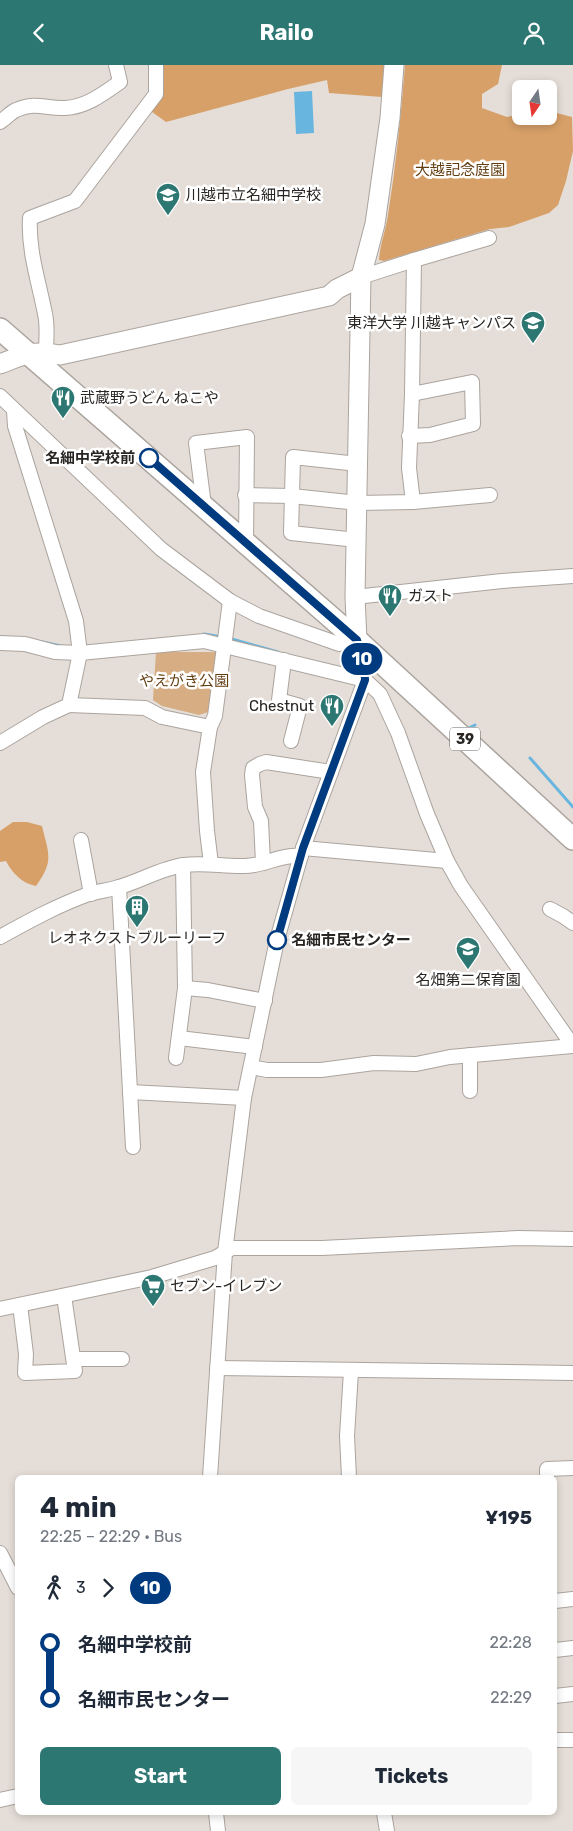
<!DOCTYPE html>
<html lang="en">
<head>
<meta charset="utf-8">
<style>
  :root { --surface:#fff; --page:#f6f6f7; --text:#1f2937; --muted:#747a83; --accent:#2d7773 }
  body { margin:0; font-family:Rubik,"Noto Sans JP",sans-serif; background:var(--page); color:var(--text); height:100vh; display:flex; flex-direction:column; font-size:19px; white-space:nowrap }
  * { box-sizing:border-box; margin:0 }
  p { font-size:16px; color:var(--muted) }
  .icon { flex:none; width:28px; height:28px; fill:none; stroke:currentColor; stroke-width:2; stroke-linecap:round; stroke-linejoin:round }
  .map { position:relative; flex:1; overflow:hidden }
  .drawer { position:absolute; left:15px; top:1410px; width:542px; height:340px; display:flex; flex-direction:column; background:var(--surface); border-radius:8px; box-shadow:0 2px 8px #0003 }
  .drawer>* { flex:none }
  .badge { padding:0 10px; border-radius:16px; font-size:18px; line-height:32px }
  .needle { width:32px; rotate:193deg }
  .fabs { position:absolute; left:512px; top:15px; display:grid; gap:10px }
  .fabs a { display:grid; place-items:center; width:45px; height:45px; border-radius:8px; background:var(--surface); box-shadow:0 2px 8px #0003; font-size:25px }
  .map>.badge { position:absolute; translate:-50% -50%; box-shadow:0 0 0 2px #fff }
  .legs { display:flex; align-items:center; gap:8px; height:55px; padding:0 25px; font-size:16px }
  .legs p { margin-inline-start:auto }
  .headline { display:flex; align-items:center; justify-content:space-between; height:85px; padding:0 25px }
  h1 { font-size:28px; font-weight:700; line-height:38px }
  .primary-button { display:flex; gap:10px; margin-top:auto; padding:10px 25px }
  .primary-button a { flex:1; height:58px; border-radius:8px; background:var(--accent); color:#fff; font-size:20px; font-weight:700; line-height:58px; text-align:center }
  .primary-button a+a { background:var(--page); color:var(--text) }
  ul { padding:0 25px; list-style:none }
  li { display:flex; align-items:center; gap:18px; height:55px; font-size:19px }
  li i { display:grid; place-items:center; width:8px; height:100%; margin:0 6px; background:currentColor }
  li i::after { content:''; width:12px; height:12px; margin:-6px; border:4px solid; border-radius:50%; background:var(--surface) }
  li p { margin-inline-start:auto }
  li:first-child i { background:linear-gradient(#0000 50%,currentColor 0) }
  li:last-child i { background:linear-gradient(currentColor 50%,#0000 0) }
  header { display:flex; justify-content:space-between; align-items:center; height:65px; padding:0 25px; background:var(--accent); color:#fff; font-size:22px; font-weight:700 }
  .map>svg:first-child { display:block }
</style>
</head>
<body>
<header><svg class="icon" aria-label="back" viewBox="0 0 24 24"><path d="M15 5l-7 7 7 7"/></svg>Railo<svg class="icon" aria-label="person" viewBox="0 0 24 24"><circle cx="12" cy="8" r="4"/><path d="M4 21q1-7 8-7t8 7"/></svg></header>
<div class="map">
<svg width="573" height="1766" viewBox="0 0 573 1766">
  <rect width="100%" height="100%" fill="#e5ded8"/>
  <path fill="#d7ad83" d="M 156,587 L 217,587 L 212,646 L 199,650 L 162,641 L 153,635 Z"/>
  <g fill="#d7a068">
    <path d="M 160,0 L 384,0 L 382,32 L 329,28 L 327,15 L 288,24 L 166,57 L 148,44 Z"/>
    <path d="M 405,0 L 502,0 L 498,19 L 482,29 L 482,43 L 507,52 L 521,49 L 521,51 L 549,51 L 549,46 L 572,52 L 573,86 L 566,116 L 558,140 L 549,148 L 509,162 L 490,164 L 384,196 L 379,195 C 380,179 386,165 388,150 C 396,100 401,50 405,0 Z"/>
    <path d="M 13,757 L 27,757 L 42,761 C 49,790 54,796 36,821 C 23,819 12,808 6,796 L 0,797 L 0,766 Z"/>
  </g>
  <path fill="#68b5df" d="M 312,26 L 314,68 L 296,69 L 294,27 Z"/>
  <g fill="none" stroke-linecap="round" stroke-linejoin="round">
    <g stroke="#68b5df" stroke-width="3">
      <path d="M 204,569 L 222,572"/>
      <path d="M 228,573 L 278,587"/>
      <path d="M 42,577 L 61,581"/>
      <path d="M 465,665 L 475,660"/>
      <path d="M 530,693 L 573,742"/>
    </g>
    <defs>
      <g id="street">
        <path d="M 0,57 C 6,53 10,48 16,45 C 37,36 45,44 65,43 C 86,42 103,29 120,17 L 116,0"/>
        <path d="M 361,212 L 414,195 L 489,173"/>
        <path d="M 46,288 C 46,275 48,261 45,249 C 39,217 28,186 30,153 L 75,136 L 156,29 L 156,0"/>
        <path d="M 0,331 L 161,484 L 230,536 L 259,551 L 339,579 L 357,575 L 364,599 L 365,615 L 303,783 L 277,875 L 244,1033 L 225,1187 L 210,1412"/>
        <path d="M 409,371 L 430,370 L 473,359 L 472,317 L 412,329"/>
        <path d="M 245,430 L 292,431 L 358,438 L 413,437 L 490,430"/>
        <path d="M 413,437 L 409,403 L 412,329 L 414,195"/>
        <path d="M 204,441 L 196,378 L 247,372 L 246,478"/>
        <path d="M 357,475 L 291,468 L 293,392 L 358,399"/>
        <path d="M 355,532 L 502,516 L 573,511"/>
        <path d="M 0,578 L 25,579 L 55,587 L 80,588 L 204,576 L 365,615 L 380,629 L 398,668 L 427,749 L 447,796 L 461,821 L 573,981"/>
        <path d="M 284,595 L 279,635 L 300,641 L 291,676"/>
        <path d="M 69,640 L 145,643 L 162,652 L 210,662 L 215,651 L 230,536"/>
        <path d="M 210,662 L 203,707 L 207,766 L 211,799"/>
        <path d="M 0,678 L 43,652 L 69,640 L 80,588 L 76,556 L 15,361 L 14,346"/>
        <path d="M 81,775 L 91,829"/>
        <path d="M 303,783 L 447,796"/>
        <path d="M 263,798 L 261,756 L 255,742 L 252,710 L 253,703 L 260,699 L 266,697 L 331,707"/>
        <path d="M 119,822 L 133,1082"/>
        <path d="M 550,844 L 563,851 L 573,858"/>
        <path d="M 0,872 C 29,856 58,840 89,829 C 99,826 110,825 119,822 C 141,816 161,803 184,800 C 205,797 225,802 245,801 C 264,801 281,789 301,791"/>
        <path d="M 185,923 L 208,925 L 265,936"/>
        <path d="M 179,973 L 255,982"/>
        <path d="M 470,990 L 470,1026"/>
        <path d="M 176,993 L 185,923 L 183,800"/>
        <path d="M 251,1002 L 267,1005 L 321,1005 L 374,998 L 416,999 L 450,992 L 573,981"/>
        <path d="M 130,1027 L 244,1033"/>
        <path d="M 20,1240 L 26,1289 L 25,1308 L 75,1306 L 64,1231"/>
        <path d="M 0,1244 L 152,1212 L 215,1193 L 232,1183 L 322,1183 L 518,1173 L 573,1174"/>
        <path d="M 74,1294 L 122,1294"/>
        <path d="M 217,1303 L 573,1308"/>
        <path d="M 349,1412 L 347,1371 L 351,1306"/>
        <path d="M 547,1412 L 547,1404 L 573,1403"/>
        <path d="M 0,1488 L 18,1523"/>
        <path d="M 555,1536 L 573,1534"/>
        <path d="M 555,1585 L 573,1583"/>
        <path d="M 555,1631 L 573,1629"/>
        <path d="M 555,1675 L 573,1675"/>
        <path d="M 0,1735 L 18,1731"/>
        <path d="M 216,1748 L 218,1766"/>
        <path d="M 384,1748 L 387,1766"/>
      </g>
      <g id="secondary">
        <path d="M 0,299 C 26,289 32,285 60,290 L 329,231 L 337,224 L 361,212"/>
        <path d="M 357,575 L 355,532 L 361,212 L 375,159 L 390,53 L 394,0"/>
      </g>
      <path id="primary" d="M 0,264 L 357,575 L 573,774"/>
    </defs>
    <use href="#street" stroke="#aba49e" stroke-width="16"/>
    <use href="#secondary" stroke="#aba49e" stroke-width="21"/>
    <use href="#primary" stroke="#aba49e" stroke-width="24"/>
    <use href="#street" stroke="#fff" stroke-width="14"/>
    <use href="#secondary" stroke="#fff" stroke-width="19"/>
    <use href="#primary" stroke="#fff" stroke-width="21"/>
  </g>
  <g fill="none" stroke-linecap="round" stroke-linejoin="round">
    <defs>
      <path id="line-1" d="M 149,393 L 357,575 L 364,599 L 365,615 L 303,783 L 277,875"/>
    </defs>
    <use href="#line-1" stroke="#fff" stroke-width="11"/>
    <use href="#line-1" stroke="#003b80" stroke-width="8"/>
  </g>
  <defs>
    <symbol id="school-pin" viewBox="-11 -11 22 30"><path d="M0 17L-7.5 6A9.5 9.5 0 1 1 7.5 6Z" fill="#2d7773" stroke="#fff"/><path d="M0-5L7-2L0 1L-7-2ZM-4 1L0 2.5L4 1V4Q0 6-4 4Z" fill="#fff"/></symbol>
    <symbol id="university-pin" viewBox="-11 -11 22 30"><path d="M0 17L-7.5 6A9.5 9.5 0 1 1 7.5 6Z" fill="#2d7773" stroke="#fff"/><path d="M0-5L7-2L0 1L-7-2ZM-4 1L0 2.5L4 1V4Q0 6-4 4Z" fill="#fff"/></symbol>
    <symbol id="restaurant-pin" viewBox="-11 -11 22 30"><path d="M0 17L-7.5 6A9.5 9.5 0 1 1 7.5 6Z" fill="#2d7773" stroke="#fff"/><path d="M-5-6h1v4h1v-4h1v4h1v-4h1v5L-1.5 .5V6h-2V.5L-5-1ZM5-6V6H3V1.5H1.5Q1.5-4 5-6Z" fill="#fff"/></symbol>
    <symbol id="building-pin" viewBox="-11 -11 22 30"><path d="M0 17L-7.5 6A9.5 9.5 0 1 1 7.5 6Z" fill="#2d7773" stroke="#fff"/><path d="M-4-6H4V6H1V3H-1V6H-4ZM-2.5-4.3h1.7v1.8h-1.7ZM.8-4.3h1.7v1.8H.8ZM-2.5-1h1.7V.8h-1.7ZM.8-1h1.7V.8H.8Z" fill="#fff"/></symbol>
    <symbol id="supermarket-pin" viewBox="-11 -11 22 30"><path d="M0 17L-7.5 6A9.5 9.5 0 1 1 7.5 6Z" fill="#2d7773" stroke="#fff"/><path d="M-6-5.5h2.5l.6 2H6L4.5 2H-2.5L-4.4-4H-6ZM-1.5 3.2a1.3 1.3 0 1 0 .1 0ZM3 3.2a1.3 1.3 0 1 0 .1 0Z" fill="#fff"/></symbol>
  </defs>
  <g fill-rule="evenodd">
    <use href="#school-pin" x="154" y="116" width="28" height="38"/>
    <use href="#university-pin" x="519" y="244" width="28" height="38"/>
    <use href="#restaurant-pin" x="49" y="319" width="28" height="38"/>
    <use href="#restaurant-pin" x="376" y="517" width="28" height="38"/>
    <use href="#restaurant-pin" x="318" y="627" width="28" height="38"/>
    <use href="#building-pin" x="123" y="828" width="28" height="38"/>
    <use href="#school-pin" x="454" y="870" width="28" height="38"/>
    <use href="#supermarket-pin" x="139" y="1207" width="28" height="38"/>
  </g>
  <g fill="#fff" stroke="#003b80" stroke-width="2.5">
    <circle cx="149" cy="393" r="9"/>
    <circle cx="277" cy="875" r="9"/>
  </g>
  <g text-anchor="middle" stroke-width="5" stroke-linejoin="round" paint-order="stroke">
    <rect fill="#fff" stroke="#686665" stroke-width="1" x="450" y="662.5" width="30" height="23" rx="4"/>
    <g font-size="14" font-weight="bold" fill="#282523">
      <text x="465" y="679">39</text>
    </g>
    <g font-size="15" fill="#643f14" stroke="#fff">
      <text x="460" y="110">大越記念庭園</text>
      <text x="184" y="621">やえがき公園</text>
    </g>
    <g font-size="15" fill="#282523" stroke="#fff" text-anchor="start">
      <text x="186" y="135">川越市立名細中学校</text>
      <text x="516" y="263" text-anchor="end">東洋大学 川越キャンパス</text>
      <text x="80" y="338">武蔵野うどん ねこや</text>
      <text x="408" y="536">ガスト</text>
      <text x="314" y="646" text-anchor="end">Chestnut</text>
      <text x="137" y="878" text-anchor="middle">レオネクストブルーリーフ</text>
      <text x="468" y="920" text-anchor="middle">名畑第二保育園</text>
      <text x="170" y="1226">セブン-イレブン</text>
    </g>
    <g font-size="15" font-weight="bold" fill="#282523" stroke="#fff" text-anchor="end">
      <text x="135" y="398">名細中学校前</text>
      <text x="291" y="880" text-anchor="start">名細市民センター</text>
    </g>
  </g>
</svg>
<div class="fabs">
<a><svg class="needle" viewBox="-14 -14 28 28"><path d="M0-13l5 13h-10z" fill="#e53935"/><path d="M0 13l5-13h-10z" fill="#747a83"/></svg></a>
</div>
<b class="badge" style="left:362px;top:594px;background:#003b80;color:#fff">10</b>
<section class="drawer">
<div class="headline"><div><h1>4 min</h1><p>22:25 – 22:29 · Bus</p></div><b>¥195</b></div>
<div class="legs"><svg class="icon" aria-label="walk" viewBox="0 0 24 24"><circle cx="13" cy="4" r="2"/><path d="M13 8l-2 6 4 7M11 14l-3 7M7 12l3-4h3l4 4"/></svg>3<svg class="icon" aria-label="forward" viewBox="0 0 24 24"><path d="M9 5l7 7-7 7"/></svg><b class="badge" style="background:#003b80;color:#fff">10</b></div>
<ul>
<li><i style="color:#003b80"></i><b>名細中学校前</b><p>22:28</p></li>
<li><i style="color:#003b80"></i><b>名細市民センター</b><p>22:29</p></li>
</ul>
<div class="primary-button"><a>Start</a><a>Tickets</a></div>
</section>
</div>
</body>
</html>
